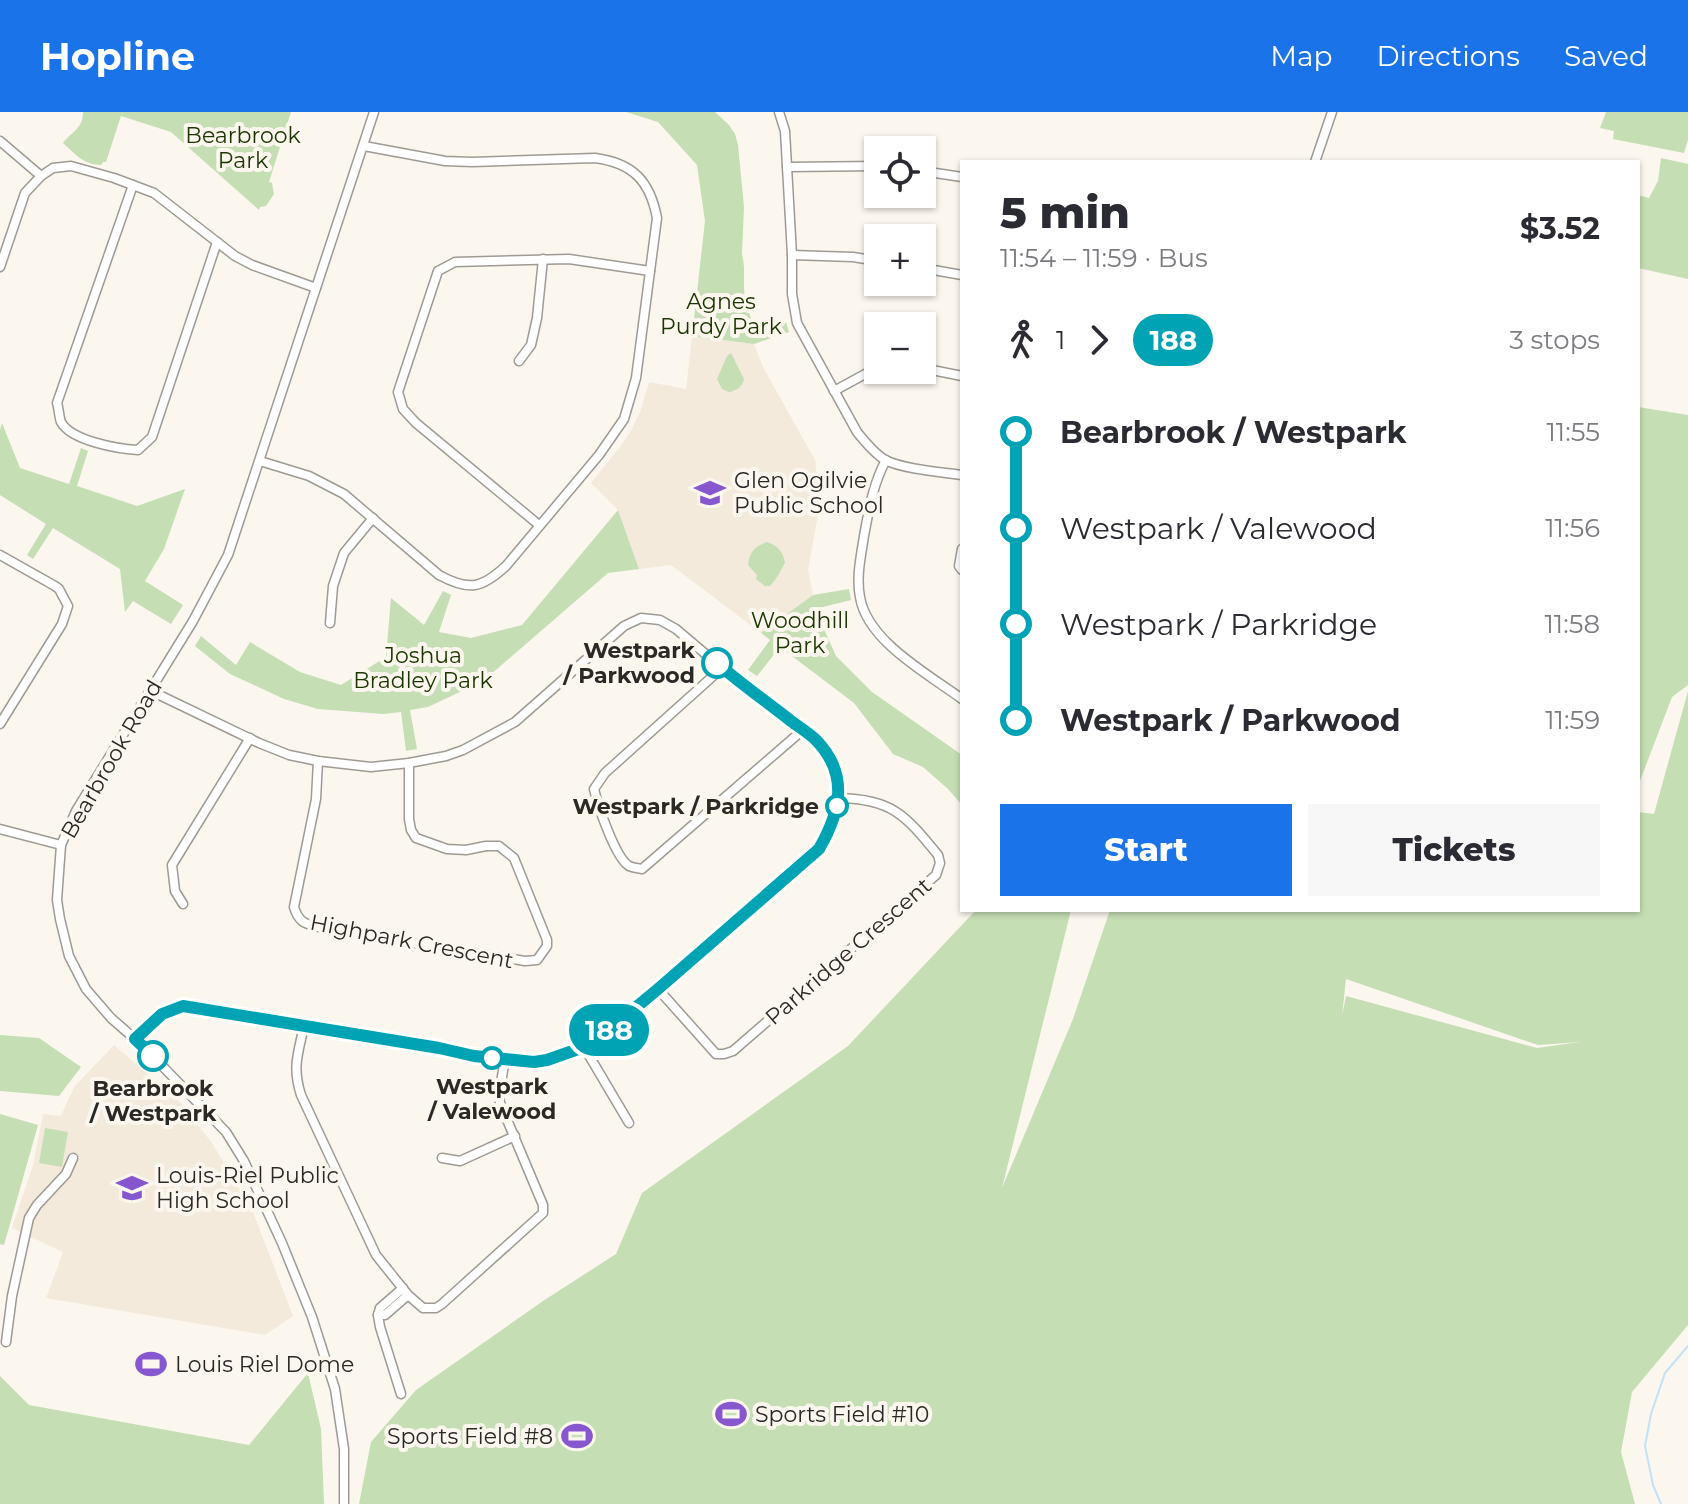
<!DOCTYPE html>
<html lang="en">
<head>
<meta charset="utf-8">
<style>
  :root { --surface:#fff; --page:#f7f7f7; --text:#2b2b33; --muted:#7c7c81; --accent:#1a73e8 }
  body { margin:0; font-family:Montserrat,sans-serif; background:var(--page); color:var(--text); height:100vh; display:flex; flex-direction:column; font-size:30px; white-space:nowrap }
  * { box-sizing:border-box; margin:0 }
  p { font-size:26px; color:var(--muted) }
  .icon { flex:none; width:44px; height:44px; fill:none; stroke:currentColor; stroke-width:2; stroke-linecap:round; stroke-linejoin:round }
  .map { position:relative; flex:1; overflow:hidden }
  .side { position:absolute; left:960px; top:48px; width:680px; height:752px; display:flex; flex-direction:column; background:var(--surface); border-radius:0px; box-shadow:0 2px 6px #0004 }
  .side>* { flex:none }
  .badge { padding:0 16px; border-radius:26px; font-size:28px; line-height:52px }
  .tools { position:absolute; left:864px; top:24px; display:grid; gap:16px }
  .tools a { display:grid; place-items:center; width:72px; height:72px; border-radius:0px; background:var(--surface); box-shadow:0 2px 6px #0004; font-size:40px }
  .map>.badge { position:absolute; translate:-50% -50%; box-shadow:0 0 0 4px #fff }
  .legs { display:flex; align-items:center; gap:12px; height:88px; padding:0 40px; font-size:26px }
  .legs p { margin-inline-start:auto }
  .summary { display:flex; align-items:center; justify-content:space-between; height:136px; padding:0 40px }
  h1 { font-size:44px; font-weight:800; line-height:60px }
  .cta { display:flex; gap:16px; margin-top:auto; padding:16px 40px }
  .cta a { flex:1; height:92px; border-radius:0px; background:var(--accent); color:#fff; font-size:32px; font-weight:800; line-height:92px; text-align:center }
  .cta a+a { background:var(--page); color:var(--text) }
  ul { padding:0 40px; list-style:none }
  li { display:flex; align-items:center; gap:28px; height:96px; font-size:30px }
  li i { display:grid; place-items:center; width:12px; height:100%; margin:0 10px; background:currentColor }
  li i::after { content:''; width:20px; height:20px; margin:-10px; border:6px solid; border-radius:50%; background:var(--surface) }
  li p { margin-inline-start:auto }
  li:first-child i { background:linear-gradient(#0000 50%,currentColor 0) }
  li:last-child i { background:linear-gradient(currentColor 50%,#0000 0) }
  header { display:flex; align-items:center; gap:48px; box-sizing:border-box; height:112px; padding:0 40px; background:var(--accent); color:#fff }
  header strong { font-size:38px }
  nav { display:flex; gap:44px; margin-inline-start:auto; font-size:28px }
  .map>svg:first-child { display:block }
</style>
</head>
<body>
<header>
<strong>Hopline</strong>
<nav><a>Map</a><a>Directions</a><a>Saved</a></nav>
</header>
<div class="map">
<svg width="1688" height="1392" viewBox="0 0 1688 1392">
  <rect width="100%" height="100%" fill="#fbf6ee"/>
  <g fill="#f4eadc">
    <path d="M 692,224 L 754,232 L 763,255 L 815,348 L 820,392 L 808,458 L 813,483 L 761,521 L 671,453 L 639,457 L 618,398 L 591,371 L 619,336 L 631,319 L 640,300 L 649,270 L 686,277 Z"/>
    <path d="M 114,933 L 181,991 L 212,1031 L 253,1100 L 293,1204 L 265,1223 L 46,1186 L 63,1140 L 12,1116 L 33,1053 L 43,1002 L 61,1004 L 74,975 Z"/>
  </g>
  <g fill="#c5deb4" fill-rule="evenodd">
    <path d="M 83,0 L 291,0 L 269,70 L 272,71 L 274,82 L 266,94 L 260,95 L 259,98 L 171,20 L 121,4 L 106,50 L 103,50 L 101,53 C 84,53 75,42 63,31 C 72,19 83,17 83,0 Z"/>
    <path d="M 626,0 L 715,0 L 729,13 L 735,22 L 738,33 L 744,95 L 742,141 L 744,155 L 744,176 L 745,189 L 755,218 L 786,210 L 789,220 L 754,232 L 692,224 L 705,109 L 697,53 L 658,10 Z"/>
    <path d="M 1606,0 L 1688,0 L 1688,28 L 1684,41 L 1613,27 L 1614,19 L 1600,16 Z"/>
    <path d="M 1661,46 L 1688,52 L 1688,167 L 1638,156 L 1638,83 L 1649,86 L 1658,69 Z"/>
    <path d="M 731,241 L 744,267 C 742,275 738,278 729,280 L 722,277 L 717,267 L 727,244 Z"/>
    <path d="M 1638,295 L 1688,303 L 1688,573 L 1672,585 L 1638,674 Z"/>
    <path d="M 2,311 L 20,356 L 69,372 L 81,336 L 88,339 L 77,374 L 137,394 L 185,377 L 164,437 L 145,469 L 183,493 L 171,512 L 133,489 L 125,500 L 120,457 L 53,416 L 33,447 L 27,443 L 46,412 L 0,383 L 0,318 Z"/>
    <path d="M 618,398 L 639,457 L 608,461 L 483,569 L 428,595 L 410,598 L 417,637 L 406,639 L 401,600 L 383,602 L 318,597 L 284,587 L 230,562 L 195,534 L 201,524 L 236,553 L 250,530 L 300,560 L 341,573 L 386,545 L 391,486 L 424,513 L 443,479 L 451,483 L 439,520 L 471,526 L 522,513 Z"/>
    <path d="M 767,430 C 778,434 783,439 785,451 C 780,459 777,467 770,474 L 765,474 L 756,467 L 757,463 L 748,453 C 750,439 754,435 767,430 Z"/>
    <path d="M 849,477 L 851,488 L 815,497 L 836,544 L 872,580 L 962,643 L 962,693 L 948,677 L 923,655 L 893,642 L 854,591 L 780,535 L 757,564 L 748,558 L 770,528 L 761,521 L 813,483 Z"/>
    <path d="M 1688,579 L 1688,1213 L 1632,1280 L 1621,1340 L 1635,1392 L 359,1392 L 371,1330 L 416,1278 L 543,1189 L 616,1142 L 642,1081 L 848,934 L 976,798 L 1071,798 L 1002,1076 L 1073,907 L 1109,801 L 1109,798 L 1638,798 L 1638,700 L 1654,702 ZM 1346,867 L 1538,933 L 1580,930 L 1537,936 L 1346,884 L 1342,904 Z"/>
    <path d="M 0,923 L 39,926 L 81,955 L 59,984 L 0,979 Z"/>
    <path d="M 0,1002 L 38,1013 L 4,1133 L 0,1132 Z"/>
    <path d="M 45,1016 L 68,1020 L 62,1055 L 39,1051 Z"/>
    <path d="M 308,1261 L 321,1317 L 324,1392 L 0,1392 L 0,1264 L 29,1293 L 249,1333 Z"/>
  </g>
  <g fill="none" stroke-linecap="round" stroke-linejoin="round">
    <path stroke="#c0e2f8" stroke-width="2" d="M 1661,1392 L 1653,1373 L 1645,1334 L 1651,1302 L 1665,1261 L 1688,1234"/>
    <defs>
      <g id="minor">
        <path d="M 779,0 L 785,19 L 792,143 L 792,182 L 797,211 L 857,320 C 865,330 874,341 885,348 C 903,357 941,360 962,363"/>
        <path d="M 0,29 L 41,64"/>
        <path d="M 1315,50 L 1332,0"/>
        <path d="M 787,55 L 878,54"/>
        <path d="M 922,59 L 962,65"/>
        <path d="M 133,73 L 57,291 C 59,297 59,305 61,310 C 71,329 119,337 138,338 L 152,325 L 217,130"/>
        <path d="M 792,143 L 853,145 L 878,149"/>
        <path d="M 0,155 L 25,81 L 41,64 L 53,56 L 71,54 L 114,66 L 154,81 L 235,144 L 252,153 L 316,176"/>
        <path d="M 922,156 L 962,163"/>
        <path d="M 519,249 L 531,233 L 537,206 L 543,147"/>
        <path d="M 922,256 L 962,264"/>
        <path d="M 834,279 L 878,255"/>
        <path d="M 886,348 C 873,372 869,397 864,424 C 861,444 856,465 860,485 C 867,529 928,562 962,587"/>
        <path d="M 260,349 L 309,364 L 344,382 L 439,463 C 469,479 481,477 506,454 L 599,343 L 624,307 L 636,266 L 657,106 C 650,69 633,51 595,46 L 472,50 L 445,49 L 364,34"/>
        <path d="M 539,413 L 416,311 L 403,297 L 398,280 L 438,159 L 455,150 L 569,147 L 650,159"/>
        <path d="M 962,437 L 959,454 L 962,458"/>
        <path d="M 0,443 L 55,474 L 59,477 L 68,494 L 62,512 L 0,612"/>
        <path d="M 330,511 L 333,474 L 344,441 L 373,406"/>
        <path d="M 722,556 L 605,661 L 594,677 C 598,694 615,745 629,754 C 633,756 637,756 642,757 L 797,623 L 802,617"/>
        <path d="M 318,649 L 316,687 L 294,795 C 299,812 307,812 322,816 L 525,849 L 537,848 L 547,834 L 547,828 L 514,746 L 499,734 L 486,734 L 466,738 L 447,737 L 416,726 L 411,718 L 409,707 L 409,651"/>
        <path d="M 0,717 L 61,733"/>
        <path d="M 183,792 L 175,779 L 172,753 L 250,626"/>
        <path d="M 658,877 L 716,942 L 724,942 L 733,939 L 936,763 L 940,751 L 938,743 C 906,704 893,687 839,686"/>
        <path d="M 304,914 C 298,942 292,955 301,983 L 376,1143 L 408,1183 L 423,1196 L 436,1196 L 442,1192 L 543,1101 L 543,1093 L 500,991 L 499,982 L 505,947"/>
        <path d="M 135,927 L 162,902 L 183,894 L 439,936 L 474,944 L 534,950 L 547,948 L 598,927 L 658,877 L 819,737 L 830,718 L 839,686 L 838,666 L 829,644 L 815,626 L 722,556 L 676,517 L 660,508 L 641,506 L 624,514 L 515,610 L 463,638 L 446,644 L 409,651 L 371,655 L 318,649 L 289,643 L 259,631 L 151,579"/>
        <path d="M 584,935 L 629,1011"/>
        <path d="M 442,1046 L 460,1049 L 515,1024"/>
        <path d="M 403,1176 L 380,1196 L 378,1203 L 385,1203 L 408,1183"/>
        <path d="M 378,1203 L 380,1215 L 401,1282"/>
        <path d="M 6,1230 L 12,1184 L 29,1106 L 37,1093 L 66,1062 L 73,1046"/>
        <path d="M 344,1392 L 344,1337 L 335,1277 L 312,1205 L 282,1131 L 244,1049 L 226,1020 L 143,934 L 111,906 L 86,877 L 69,844 L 60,807 L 57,788 L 61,733 L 76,699 L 193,509 L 228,443 L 374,0"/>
      </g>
    </defs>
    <use href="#minor" stroke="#9f9a93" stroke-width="11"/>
    <use href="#minor" stroke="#fff" stroke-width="8"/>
  </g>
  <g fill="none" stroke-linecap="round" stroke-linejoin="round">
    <defs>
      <path id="line-1" d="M 153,944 L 135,927 L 162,902 L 183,894 L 439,936 L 474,944 L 534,950 L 547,948 L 584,935 L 598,927 L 658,877 L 819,737 C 841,699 849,662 816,628 C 809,621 799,615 791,609 C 767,590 741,572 717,551"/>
    </defs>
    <use href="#line-1" stroke="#fff" stroke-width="18"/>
    <use href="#line-1" stroke="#00a3b4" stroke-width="12"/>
  </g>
  <defs>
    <symbol id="school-bare" viewBox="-9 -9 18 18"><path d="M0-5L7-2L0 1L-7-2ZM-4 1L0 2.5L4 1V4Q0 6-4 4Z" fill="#8757d0" stroke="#fbf6ee" stroke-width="2.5" paint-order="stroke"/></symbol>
    <symbol id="stadium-bare" viewBox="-9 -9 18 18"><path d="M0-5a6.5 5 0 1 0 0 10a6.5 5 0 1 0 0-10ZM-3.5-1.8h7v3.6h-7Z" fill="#8757d0" stroke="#fbf6ee" stroke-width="2.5" paint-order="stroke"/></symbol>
  </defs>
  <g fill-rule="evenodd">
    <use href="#school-bare" x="688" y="359" width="44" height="44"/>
    <use href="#school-bare" x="110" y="1054" width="44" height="44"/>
    <use href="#stadium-bare" x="129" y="1230" width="44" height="44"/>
    <use href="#stadium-bare" x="709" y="1280" width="44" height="44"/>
    <use href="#stadium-bare" x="555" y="1302" width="44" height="44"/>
  </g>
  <g fill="#fff" stroke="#00a3b4" stroke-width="4">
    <circle cx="717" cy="551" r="14"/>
    <circle cx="837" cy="694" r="10"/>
    <circle cx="153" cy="944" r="14"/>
    <circle cx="492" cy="946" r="10"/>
  </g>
  <g text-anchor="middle" stroke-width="8" stroke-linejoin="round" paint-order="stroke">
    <g font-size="22" fill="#1b3600" stroke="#fbf6ee">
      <text x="243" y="31">Bearbrook<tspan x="243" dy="25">Park</tspan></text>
      <text x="721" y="197">Agnes<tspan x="721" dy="25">Purdy Park</tspan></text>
      <text x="800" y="516">Woodhill<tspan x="800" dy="25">Park</tspan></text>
      <text x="423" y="551">Joshua<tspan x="423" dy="25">Bradley Park</tspan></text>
    </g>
    <g font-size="22" fill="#2b2926" stroke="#fbf6ee" text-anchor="start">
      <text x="734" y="376">Glen Ogilvie<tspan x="734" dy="25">Public School</tspan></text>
      <text x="156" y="1071">Louis-Riel Public<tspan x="156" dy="25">High School</tspan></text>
      <text x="175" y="1260">Louis Riel Dome</text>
      <text x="755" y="1310">Sports Field #10</text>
      <text x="553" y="1332" text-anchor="end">Sports Field #8</text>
    </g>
    <g font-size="22" font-weight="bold" fill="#2b2926" stroke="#fbf6ee" text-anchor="end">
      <text x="695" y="546">Westpark<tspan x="695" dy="25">/ Parkwood</tspan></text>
      <text x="819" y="702">Westpark / Parkridge</text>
      <text x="492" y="982" text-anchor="middle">Westpark<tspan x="492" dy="25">/ Valewood</tspan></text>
      <text x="153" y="984" text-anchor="middle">Bearbrook<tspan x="153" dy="25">/ Westpark</tspan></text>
    </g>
    <g font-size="22" fill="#2b2926" stroke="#fbf6ee">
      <text transform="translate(111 647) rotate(-60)" y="8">Bearbrook Road</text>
      <text transform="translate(412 829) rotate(11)" y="8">Highpark Crescent</text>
      <text transform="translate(848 839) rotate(-41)" y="8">Parkridge Crescent</text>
    </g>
  </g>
</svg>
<div class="tools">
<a><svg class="icon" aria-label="locate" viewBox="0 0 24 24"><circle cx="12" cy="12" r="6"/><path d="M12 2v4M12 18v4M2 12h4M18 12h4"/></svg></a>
<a>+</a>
<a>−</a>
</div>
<b class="badge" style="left:609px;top:918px;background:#00a3b4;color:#fff">188</b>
<section class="side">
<div class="summary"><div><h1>5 min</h1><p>11:54 – 11:59 · Bus</p></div><b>$3.52</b></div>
<div class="legs"><svg class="icon" aria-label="walk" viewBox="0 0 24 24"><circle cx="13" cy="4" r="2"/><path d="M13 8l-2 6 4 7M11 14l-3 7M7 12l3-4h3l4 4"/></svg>1<svg class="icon" aria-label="forward" viewBox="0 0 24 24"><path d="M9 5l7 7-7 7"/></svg><b class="badge" style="background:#00a3b4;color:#fff">188</b><p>3 stops</p></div>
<ul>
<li><i style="color:#00a3b4"></i><b>Bearbrook / Westpark</b><p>11:55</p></li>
<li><i style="color:#00a3b4"></i><span>Westpark / Valewood</span><p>11:56</p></li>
<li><i style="color:#00a3b4"></i><span>Westpark / Parkridge</span><p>11:58</p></li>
<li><i style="color:#00a3b4"></i><b>Westpark / Parkwood</b><p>11:59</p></li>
</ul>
<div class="cta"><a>Start</a><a>Tickets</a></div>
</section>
</div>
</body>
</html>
